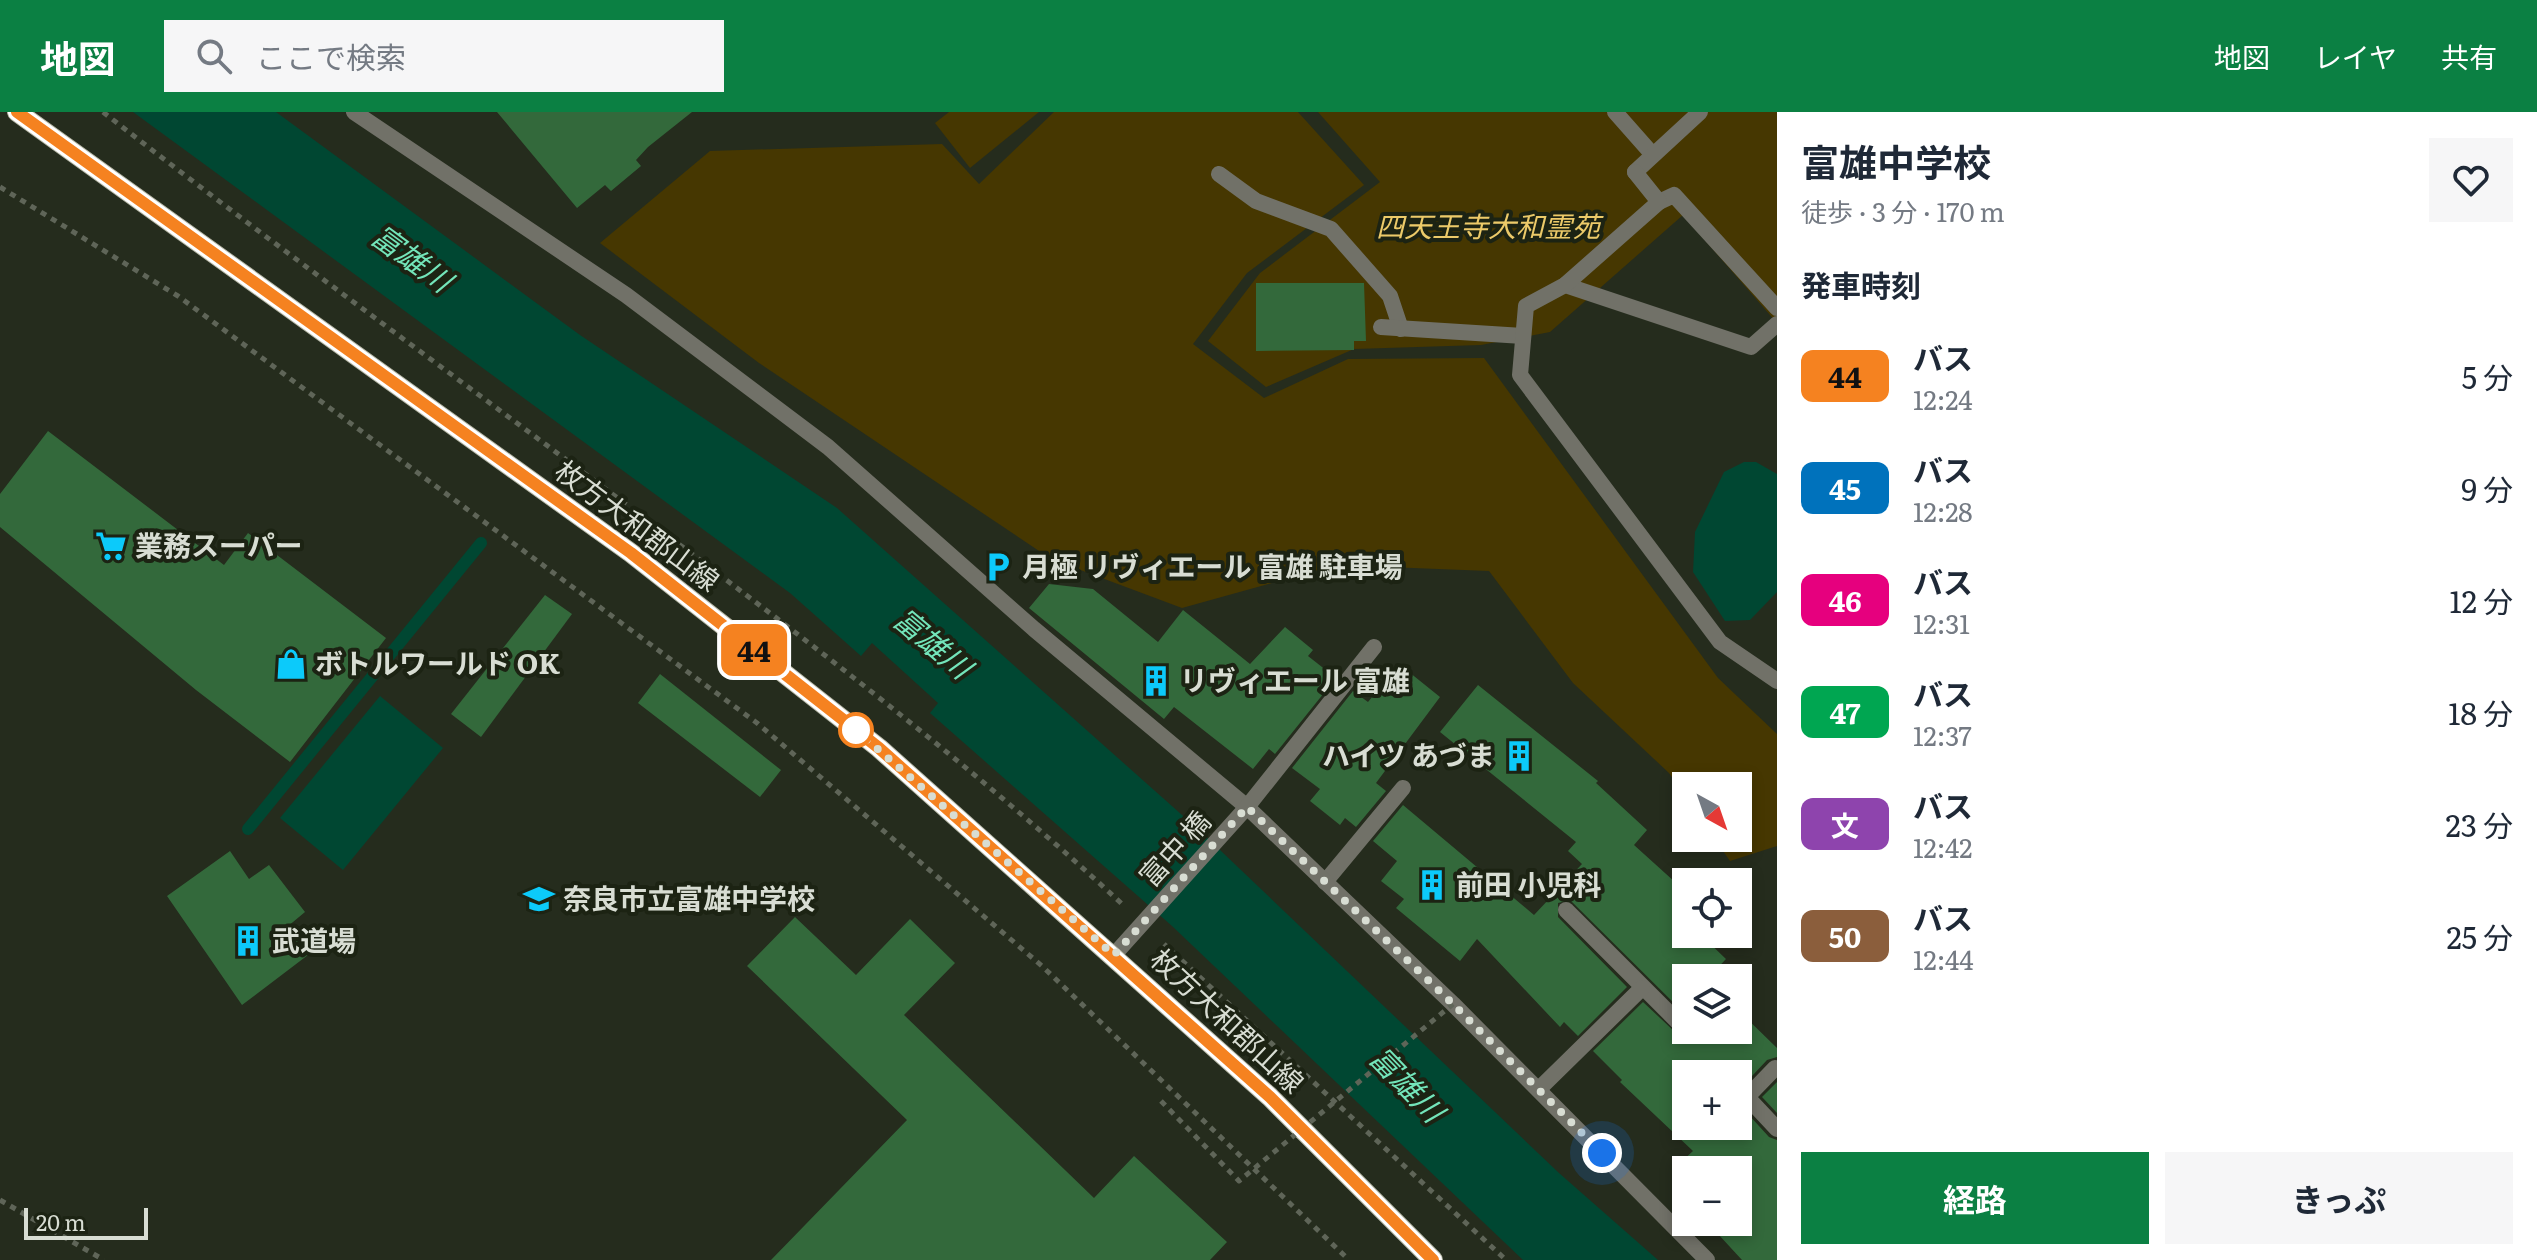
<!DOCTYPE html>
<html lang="ja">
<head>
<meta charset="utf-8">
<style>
  :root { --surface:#fff; --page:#f6f6f7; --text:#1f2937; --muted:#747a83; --accent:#0b8043 }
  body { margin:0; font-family:Literata,"Noto Sans JP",serif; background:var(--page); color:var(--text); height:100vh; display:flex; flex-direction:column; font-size:30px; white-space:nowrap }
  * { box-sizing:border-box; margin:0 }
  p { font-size:26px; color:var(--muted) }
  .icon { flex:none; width:44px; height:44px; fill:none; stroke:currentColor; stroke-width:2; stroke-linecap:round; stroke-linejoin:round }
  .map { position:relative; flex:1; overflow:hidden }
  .side { display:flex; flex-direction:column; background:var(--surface); width:760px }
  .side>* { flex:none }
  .badge { padding:0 16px; border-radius:12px; font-size:28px; line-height:52px }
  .needle { width:52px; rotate:140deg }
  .fabs { position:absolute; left:1672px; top:660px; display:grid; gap:16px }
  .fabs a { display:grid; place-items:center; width:80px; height:80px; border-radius:0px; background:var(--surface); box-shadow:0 4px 12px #0003; font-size:40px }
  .scale { position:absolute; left:24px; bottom:20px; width:124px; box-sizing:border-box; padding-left:8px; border:4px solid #d8ddd3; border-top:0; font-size:22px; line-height:28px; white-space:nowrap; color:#d8ddd3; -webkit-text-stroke:6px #1c2313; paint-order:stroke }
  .you { position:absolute; width:40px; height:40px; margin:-20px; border:6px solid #fff; border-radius:50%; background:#1a73e8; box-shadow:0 0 0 12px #1a73e833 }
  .map>.badge { position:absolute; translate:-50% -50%; box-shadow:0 0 0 4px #fff }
  h2 { padding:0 24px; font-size:30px; line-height:72px }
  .round { display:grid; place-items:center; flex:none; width:84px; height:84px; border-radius:0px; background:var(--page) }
  .head { display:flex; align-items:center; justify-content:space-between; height:136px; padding:0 24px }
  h1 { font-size:38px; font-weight:700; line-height:60px }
  .action { display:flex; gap:16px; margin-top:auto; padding:16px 24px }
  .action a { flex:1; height:92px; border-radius:0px; background:var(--accent); color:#fff; font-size:32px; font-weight:700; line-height:92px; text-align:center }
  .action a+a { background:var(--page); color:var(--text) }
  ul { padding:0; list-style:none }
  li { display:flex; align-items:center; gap:24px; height:112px; padding:0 24px }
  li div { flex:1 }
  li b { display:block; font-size:30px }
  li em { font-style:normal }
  li .badge { min-width:88px; font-weight:700; text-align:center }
  header { display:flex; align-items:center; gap:48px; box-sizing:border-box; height:112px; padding:0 40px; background:var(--accent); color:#fff }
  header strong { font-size:38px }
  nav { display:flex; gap:44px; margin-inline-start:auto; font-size:28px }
  .search { width:560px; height:72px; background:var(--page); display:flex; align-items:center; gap:20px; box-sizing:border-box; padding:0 28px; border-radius:0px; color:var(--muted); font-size:30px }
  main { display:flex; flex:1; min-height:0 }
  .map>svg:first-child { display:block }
</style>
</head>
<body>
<header>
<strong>地図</strong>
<div class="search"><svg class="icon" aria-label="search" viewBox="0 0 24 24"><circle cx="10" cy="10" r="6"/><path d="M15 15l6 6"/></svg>ここで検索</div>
<nav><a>地図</a><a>レイヤ</a><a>共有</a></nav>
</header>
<main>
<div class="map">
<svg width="1777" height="1148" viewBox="0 0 1777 1148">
  <rect width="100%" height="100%" fill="#252c1d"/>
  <g fill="#463701">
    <path d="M 949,0 L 1039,0 L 970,56 L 935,11 Z"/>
    <path d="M 1054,0 L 1298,0 L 1364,73 L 1247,161 L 1193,232 L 1264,286 L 1348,247 L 1484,246 L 1718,566 L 1777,622 L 1777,734 L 1730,749 L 1714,726 L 1738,726 L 1738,674 L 1686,674 L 1686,686 L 1669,661 L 1573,571 L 1489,459 L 1337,453 L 1182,496 L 1051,447 L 759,251 L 600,131 L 710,39 L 942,32 L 979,72 Z"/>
    <path d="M 1318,0 L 1777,0 L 1777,211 L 1683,103 L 1550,220 L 1481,233 L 1354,237 L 1266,275 L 1208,229 L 1260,161 L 1380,70 Z"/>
  </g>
  <g fill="#004732">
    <path d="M 133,0 L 276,0 L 580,223 L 837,396 L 1200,719 L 1559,1061 L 1658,1148 L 1523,1148 L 1172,814 L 930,601 L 938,591 L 872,531 L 861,544 L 790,481 Z"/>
    <path d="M 1744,350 L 1756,350 L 1777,362 L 1777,480 L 1750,508 L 1725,509 L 1693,460 L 1695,420 L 1724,360 Z"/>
    <path d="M 380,584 L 443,636 L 343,758 L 280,706 Z"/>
  </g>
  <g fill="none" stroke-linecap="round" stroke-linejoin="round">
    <path stroke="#004732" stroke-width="12" d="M 248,717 L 481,431"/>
  </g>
  <g fill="#33693b">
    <path d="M 497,0 L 692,0 L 648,35 L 636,48 L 641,54 L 611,79 L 605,73 L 577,96 Z"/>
    <path d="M 1256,171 L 1364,171 L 1366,229 L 1354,229 L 1354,238 L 1256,239 Z"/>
    <path d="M 48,319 L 224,453 L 248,421 L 386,526 L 290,650 L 196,578 L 0,415 L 0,382 Z"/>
    <path d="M 1049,472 L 1093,477 L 1158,530 L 1183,498 L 1250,552 L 1285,515 L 1313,538 L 1308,544 L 1336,566 L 1275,642 L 1269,637 L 1253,657 L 1174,595 L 1164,607 L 1029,496 Z"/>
    <path d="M 545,483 L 572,502 L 481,625 L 451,602 Z"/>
    <path d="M 1399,552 L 1440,585 L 1376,671 L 1386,679 L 1356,715 L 1345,706 L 1340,713 L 1310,689 L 1320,677 L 1292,656 L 1353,579 L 1368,590 Z"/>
    <path d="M 660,562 L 781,658 L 760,685 L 638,591 Z"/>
    <path d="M 1478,573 L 1598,669 L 1596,671 L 1647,718 L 1634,733 L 1686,780 L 1673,797 L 1686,809 L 1686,822 L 1700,822 L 1726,847 L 1708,866 L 1686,866 L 1686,903 L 1570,788 L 1558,791 L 1558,805 L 1627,875 L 1578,924 L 1564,910 L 1560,915 L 1477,827 L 1460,849 L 1396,796 L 1404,787 L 1381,769 L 1397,749 L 1373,729 L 1403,693 L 1534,803 L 1582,752 L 1568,739 L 1576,730 L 1440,620 Z"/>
    <path d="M 230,739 L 249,767 L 269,753 L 305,800 L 287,815 L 308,843 L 242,893 L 167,784 Z"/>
    <path d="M 795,805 L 856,863 L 910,807 L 955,851 L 904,903 L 1094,1086 L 1134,1044 L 1227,1130 L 1210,1148 L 771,1148 L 907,1008 L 747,854 Z"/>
    <path d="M 1643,890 L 1675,920 L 1686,915 L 1686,918 L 1738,918 L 1738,898 L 1777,936 L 1777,945 L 1767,948 L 1738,979 L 1738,962 L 1686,962 L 1686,1014 L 1738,1014 L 1738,991 L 1769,1025 L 1777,1028 L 1777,1148 L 1742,1148 L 1707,1110 L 1738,1110 L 1738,1058 L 1686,1058 L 1686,1061 L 1678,1053 L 1693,1039 L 1620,970 L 1622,968 L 1593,939 Z"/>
    <path d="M 1777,970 L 1777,1001 L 1762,985 Z"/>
  </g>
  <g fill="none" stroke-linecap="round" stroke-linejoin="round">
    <g stroke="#5f6558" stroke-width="5" stroke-dasharray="6 6" stroke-linecap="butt">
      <path d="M 103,0 C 294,149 491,290 684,436 C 834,549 984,664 1122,792"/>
      <path d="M 0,75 L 178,184 L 757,611 L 1042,854 L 1349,1148"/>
      <path d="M 1164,832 L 1506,1148"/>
      <path d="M 0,1088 L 104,1148"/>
    </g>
    <g stroke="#717168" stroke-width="16">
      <path d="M 1615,0 L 1653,43"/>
      <path d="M 1635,60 L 1700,0"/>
      <path d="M 1219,62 L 1256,89 L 1331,117 L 1390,184 L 1401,217"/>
      <path d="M 1659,90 L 1674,83 L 1777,196"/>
      <path d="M 1565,173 L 1751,235 L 1777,212"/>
      <path d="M 1381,215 L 1523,224"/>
      <path d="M 1325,770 L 1403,676"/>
      <path d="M 1775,956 L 1747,985 L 1777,1017"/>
    </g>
    <g stroke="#717168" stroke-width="16">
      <path d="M 354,0 L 626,183 L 828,335 L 1034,517 L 1247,695 L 1453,892 L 1707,1148"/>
      <path d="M 1635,60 L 1659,90 L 1565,173 L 1526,194 L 1520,263 L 1720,530 L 1777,569"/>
      <path d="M 1566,798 L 1677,909"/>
      <path d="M 1114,843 L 1247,695 L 1374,535"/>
      <path d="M 1539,977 L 1642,876"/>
    </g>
    <path stroke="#b8b9a7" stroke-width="20" d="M 17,0 L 631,441 L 879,636 L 1270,985 L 1433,1148"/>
    <path stroke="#5f6558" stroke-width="5" stroke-dasharray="6 6" stroke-linecap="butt" d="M 1161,989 L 1239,1069 L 1453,892"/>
  </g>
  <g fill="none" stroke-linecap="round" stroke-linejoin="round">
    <defs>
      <path id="line" d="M 17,0 L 631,441 L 879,636 L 1270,985 L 1433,1148"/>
    </defs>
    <use href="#line" stroke="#fff" stroke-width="18"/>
    <use href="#line" stroke="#f58220" stroke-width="12"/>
    <path stroke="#d8ddd3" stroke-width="8" stroke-dasharray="0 14.4" d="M 856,618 L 1114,843 L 1247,695 L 1453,892 L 1602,1041"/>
  </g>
  <defs>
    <symbol id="supermarket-bare" viewBox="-9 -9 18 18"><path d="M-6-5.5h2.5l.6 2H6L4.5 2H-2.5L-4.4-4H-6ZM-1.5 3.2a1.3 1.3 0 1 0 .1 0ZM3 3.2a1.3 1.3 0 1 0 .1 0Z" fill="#0ccafa" stroke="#1c2313" stroke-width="2.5" paint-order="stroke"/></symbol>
    <symbol id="parking-bare" viewBox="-9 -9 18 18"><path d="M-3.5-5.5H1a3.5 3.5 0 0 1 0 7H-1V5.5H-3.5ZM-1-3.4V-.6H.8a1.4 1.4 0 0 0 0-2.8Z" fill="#0ccafa" stroke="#1c2313" stroke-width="2.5" paint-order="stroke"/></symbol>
    <symbol id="shop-bare" viewBox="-9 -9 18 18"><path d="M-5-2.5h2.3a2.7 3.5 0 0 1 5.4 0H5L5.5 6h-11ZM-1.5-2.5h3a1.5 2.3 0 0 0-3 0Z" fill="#0ccafa" stroke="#1c2313" stroke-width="2.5" paint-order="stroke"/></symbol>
    <symbol id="building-bare" viewBox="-9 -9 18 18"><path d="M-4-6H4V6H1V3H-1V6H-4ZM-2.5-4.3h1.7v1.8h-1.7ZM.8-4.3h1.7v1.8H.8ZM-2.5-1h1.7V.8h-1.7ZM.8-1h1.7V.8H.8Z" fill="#0ccafa" stroke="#1c2313" stroke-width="2.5" paint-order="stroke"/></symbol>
    <symbol id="school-bare" viewBox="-9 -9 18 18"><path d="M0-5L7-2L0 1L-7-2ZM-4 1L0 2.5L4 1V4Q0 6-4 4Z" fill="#0ccafa" stroke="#1c2313" stroke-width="2.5" paint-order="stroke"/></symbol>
  </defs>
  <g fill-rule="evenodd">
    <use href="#supermarket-bare" x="89" y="412" width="44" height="44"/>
    <use href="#parking-bare" x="976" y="433" width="44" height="44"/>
    <use href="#shop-bare" x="269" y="530" width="44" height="44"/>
    <use href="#building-bare" x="1134" y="547" width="44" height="44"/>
    <use href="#building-bare" x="1497" y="622" width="44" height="44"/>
    <use href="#building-bare" x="1410" y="751" width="44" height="44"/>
    <use href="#school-bare" x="517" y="765" width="44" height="44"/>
    <use href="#building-bare" x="226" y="807" width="44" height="44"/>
  </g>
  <circle fill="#fff" stroke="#f58220" stroke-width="4" cx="856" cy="618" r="16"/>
  <g text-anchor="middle" stroke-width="8" stroke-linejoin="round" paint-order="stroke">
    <g font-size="28" font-style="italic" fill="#ecca69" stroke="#1c2313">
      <text x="1488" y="125">四天王寺大和霊苑</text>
    </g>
    <g font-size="28" fill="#d8ddd3" stroke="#1c2313">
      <text transform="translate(637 414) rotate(37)" y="10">枚方大和郡山線</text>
      <text transform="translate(1175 737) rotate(-48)" y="10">富中 橋</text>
      <text transform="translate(1227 909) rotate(43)" y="10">枚方大和郡山線</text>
    </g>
    <g font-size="28" font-weight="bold" fill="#d8ddd3" stroke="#1c2313" text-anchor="start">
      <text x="135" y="444">業務スーパー</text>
      <text x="1022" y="465">月極 リヴィエール 富雄 駐車場</text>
      <text x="315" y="562">ボトルワールド OK</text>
      <text x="1180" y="579">リヴィエール 富雄</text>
      <text x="1495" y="654" text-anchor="end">ハイツ あづま</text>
      <text x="1456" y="783">前田 小児科</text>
      <text x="563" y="797">奈良市立富雄中学校</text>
      <text x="272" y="839">武道場</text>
    </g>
    <g font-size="30" font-style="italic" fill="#73e5ba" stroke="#1c2313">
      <text transform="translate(411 147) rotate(36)" y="10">富雄川</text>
      <text transform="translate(932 532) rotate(40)" y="10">富雄川</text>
      <text transform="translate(1406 973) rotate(46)" y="10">富雄川</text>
    </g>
  </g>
</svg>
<div class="fabs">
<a><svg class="needle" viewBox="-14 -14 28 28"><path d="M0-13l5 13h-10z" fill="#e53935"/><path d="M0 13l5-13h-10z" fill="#747a83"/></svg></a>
<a><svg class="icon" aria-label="locate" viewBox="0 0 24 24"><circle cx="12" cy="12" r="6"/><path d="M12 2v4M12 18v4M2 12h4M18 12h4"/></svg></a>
<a><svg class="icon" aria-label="layers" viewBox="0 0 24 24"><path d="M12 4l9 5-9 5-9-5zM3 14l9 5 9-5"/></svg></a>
<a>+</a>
<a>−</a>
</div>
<div class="scale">20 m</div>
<div class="you" style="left:1602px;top:1041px"></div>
<b class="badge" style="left:754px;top:538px;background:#f58220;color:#111">44</b>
</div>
<section class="side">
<div class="head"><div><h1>富雄中学校</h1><p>徒歩 · 3 分 · 170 m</p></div><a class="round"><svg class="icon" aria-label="heart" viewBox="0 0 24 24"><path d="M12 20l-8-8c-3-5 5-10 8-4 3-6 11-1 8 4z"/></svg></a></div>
<h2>発車時刻</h2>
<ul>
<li><span class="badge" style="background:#f58220;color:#111">44</span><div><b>バス</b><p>12:24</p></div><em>5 分</em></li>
<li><span class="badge" style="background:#0072bc;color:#fff">45</span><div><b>バス</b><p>12:28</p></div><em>9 分</em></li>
<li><span class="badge" style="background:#e6007e;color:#fff">46</span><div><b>バス</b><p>12:31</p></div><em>12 分</em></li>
<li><span class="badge" style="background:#00a651;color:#fff">47</span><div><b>バス</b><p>12:37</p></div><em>18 分</em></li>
<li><span class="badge" style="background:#8e44ad;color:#fff">文</span><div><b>バス</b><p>12:42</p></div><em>23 分</em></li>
<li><span class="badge" style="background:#8b5e3c;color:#fff">50</span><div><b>バス</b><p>12:44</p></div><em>25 分</em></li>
</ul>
<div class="action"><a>経路</a><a>きっぷ</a></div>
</section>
</main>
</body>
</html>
